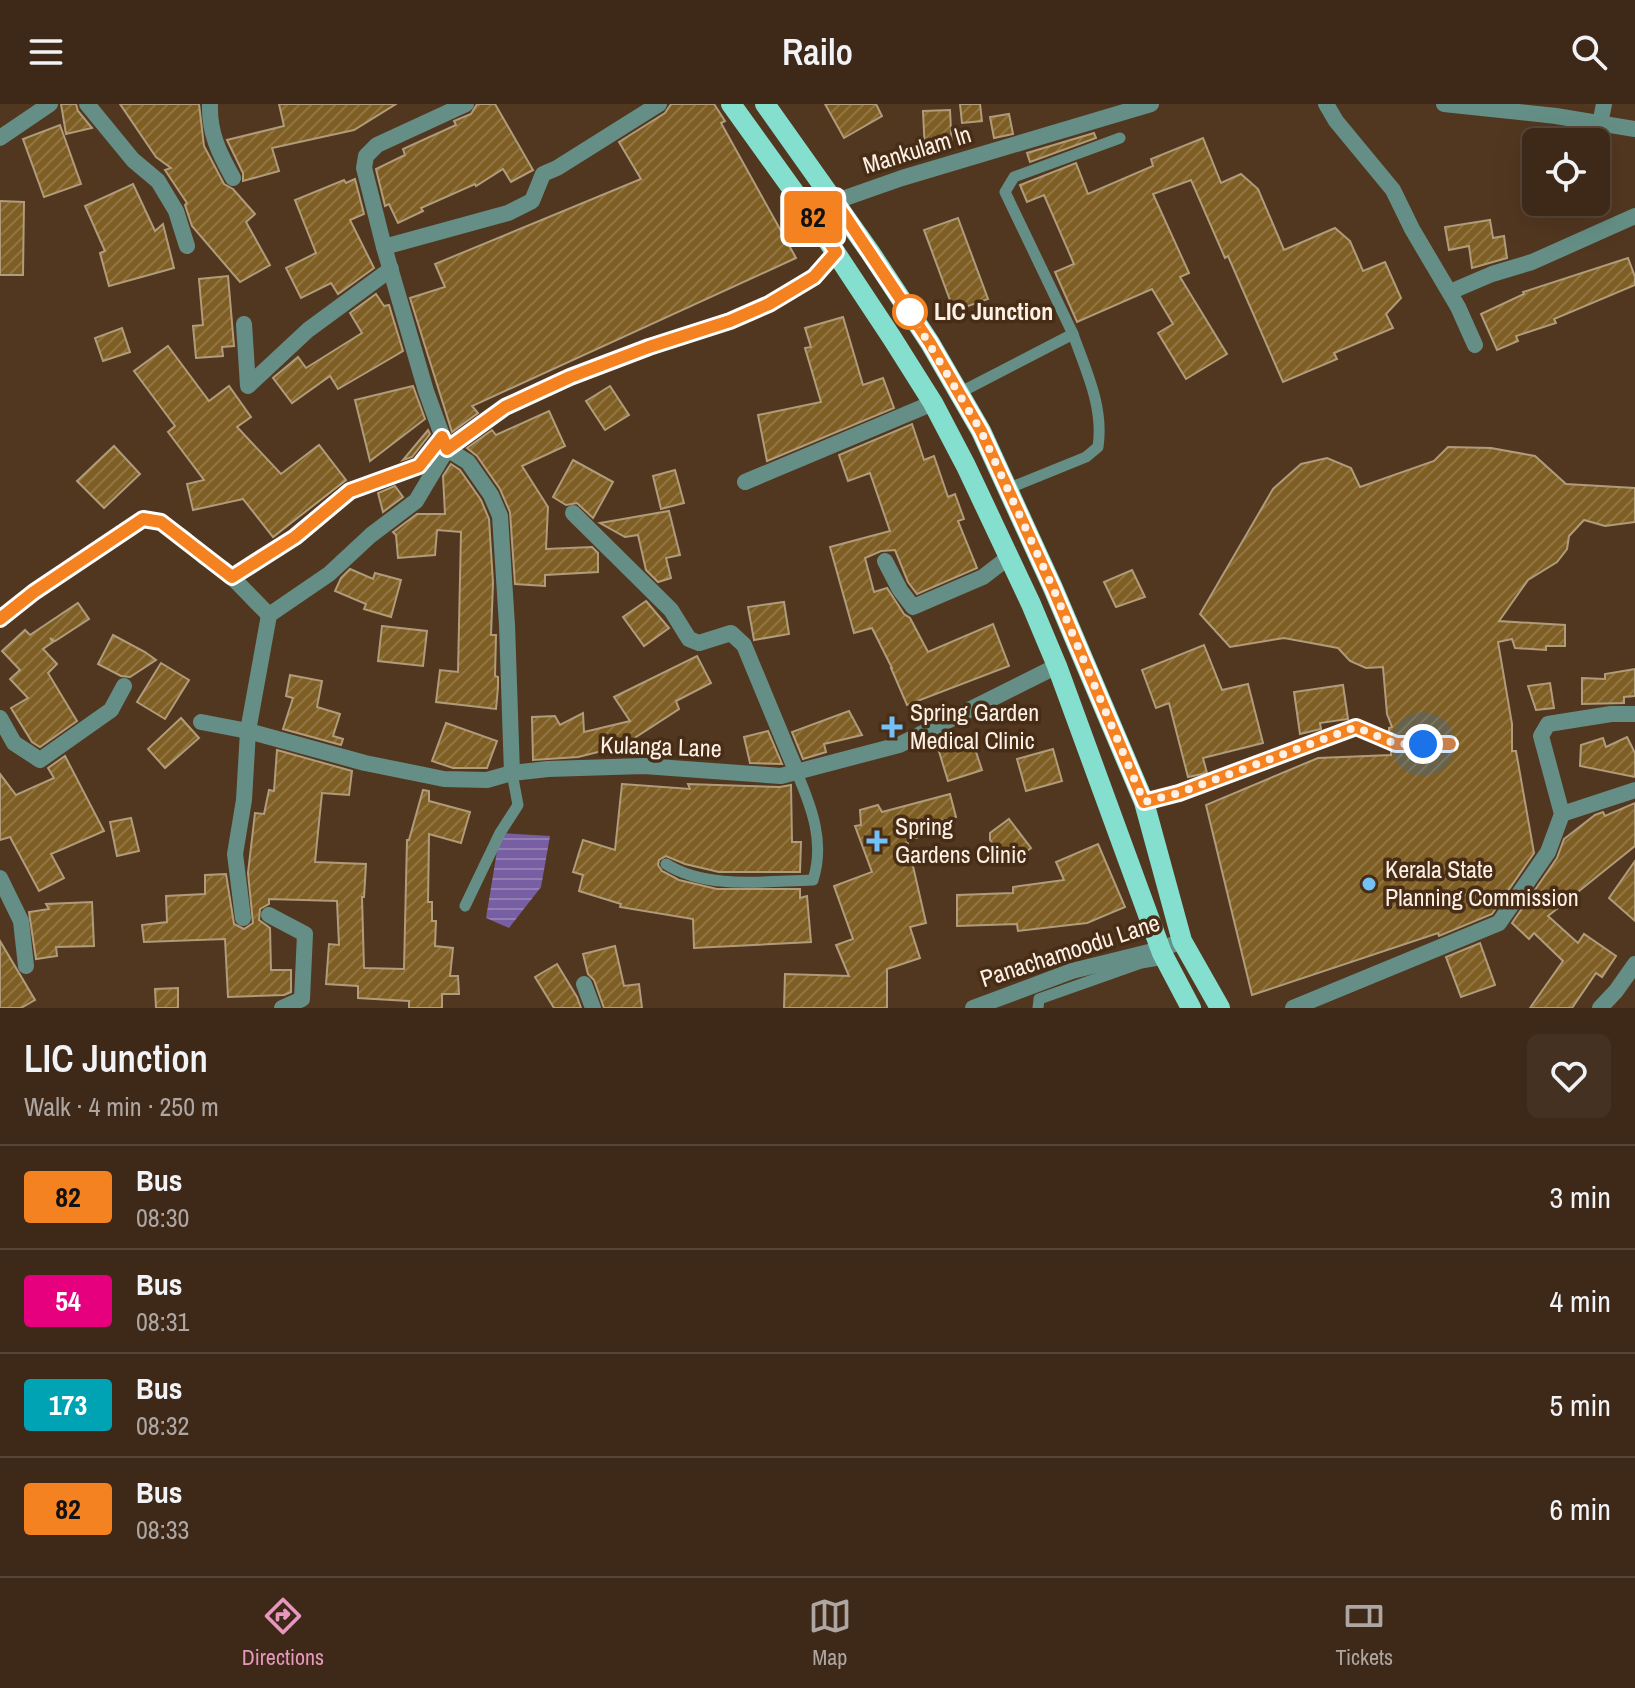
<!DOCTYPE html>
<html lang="en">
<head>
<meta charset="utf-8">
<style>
  :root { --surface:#3e2918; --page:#453121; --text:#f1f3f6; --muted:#ada6a2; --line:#574537; --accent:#e797bd }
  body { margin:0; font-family:"Archivo Narrow",sans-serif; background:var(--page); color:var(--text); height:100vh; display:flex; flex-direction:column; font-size:30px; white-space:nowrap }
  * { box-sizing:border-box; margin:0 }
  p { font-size:26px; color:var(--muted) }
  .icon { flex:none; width:44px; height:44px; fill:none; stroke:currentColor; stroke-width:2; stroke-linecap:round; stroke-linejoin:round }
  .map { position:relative; height:904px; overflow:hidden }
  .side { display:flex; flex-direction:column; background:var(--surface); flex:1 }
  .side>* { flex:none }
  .badge { padding:0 16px; border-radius:6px; font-size:28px; line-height:52px }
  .buttons { position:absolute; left:1522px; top:24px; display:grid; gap:16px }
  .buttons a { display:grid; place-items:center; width:88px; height:88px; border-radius:12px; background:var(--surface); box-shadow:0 8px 32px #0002,0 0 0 2px var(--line); font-size:40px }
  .you { position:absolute; width:40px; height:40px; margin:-20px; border:6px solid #fff; border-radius:50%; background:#1a73e8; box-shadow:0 0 0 12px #1a73e833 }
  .map>.badge { position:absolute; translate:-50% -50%; box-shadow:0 0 0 4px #fff }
  .round { display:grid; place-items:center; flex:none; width:84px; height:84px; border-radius:12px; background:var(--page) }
  .head { display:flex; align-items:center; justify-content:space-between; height:136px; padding:0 24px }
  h1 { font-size:38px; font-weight:600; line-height:60px }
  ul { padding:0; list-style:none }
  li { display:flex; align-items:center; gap:24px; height:104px; padding:0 24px; border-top:2px solid var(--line) }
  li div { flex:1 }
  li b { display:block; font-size:30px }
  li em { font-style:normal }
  li .badge { min-width:88px; font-weight:700; text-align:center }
  header { display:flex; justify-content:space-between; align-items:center; height:104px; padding:0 24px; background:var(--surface); font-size:36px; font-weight:600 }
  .menu { display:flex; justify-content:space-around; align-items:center; height:112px; border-top:2px solid var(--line); background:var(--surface); font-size:22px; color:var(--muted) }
  .menu a { display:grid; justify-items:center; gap:4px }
  .menu .selected { color:var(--accent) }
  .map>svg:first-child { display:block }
</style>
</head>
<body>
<header><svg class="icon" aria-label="menu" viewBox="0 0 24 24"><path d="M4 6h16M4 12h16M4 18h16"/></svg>Railo<svg class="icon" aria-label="search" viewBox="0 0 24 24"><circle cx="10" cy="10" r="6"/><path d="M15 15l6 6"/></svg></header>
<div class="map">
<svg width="1635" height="904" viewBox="0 0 1635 904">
  <defs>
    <pattern id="water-rules" width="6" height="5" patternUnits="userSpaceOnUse" patternTransform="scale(2)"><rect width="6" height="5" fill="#785fa3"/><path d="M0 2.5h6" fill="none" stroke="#937eb4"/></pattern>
    <pattern id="building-hatch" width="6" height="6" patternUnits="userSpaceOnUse" patternTransform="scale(2)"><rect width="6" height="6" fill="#7e5e23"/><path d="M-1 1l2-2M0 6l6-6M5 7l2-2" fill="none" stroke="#917543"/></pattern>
  </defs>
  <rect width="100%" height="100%" fill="#523720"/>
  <path fill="url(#water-rules)" d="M 500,729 L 550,732 L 541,783 L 509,824 L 486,814 Z"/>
  <g fill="url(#building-hatch)" stroke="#b09c7a" stroke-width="2">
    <path d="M 61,0 L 76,0 L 78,7 L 92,24 L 66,30 Z"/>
    <path d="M 120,0 L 199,0 L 204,42 L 224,80 L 233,85 L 255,110 L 246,118 L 270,161 L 240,178 L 192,122 L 185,101 L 187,99 L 165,66 L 171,64 L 156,53 Z"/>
    <path d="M 279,0 L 396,0 L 354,26 L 272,44 L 279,67 L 243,77 L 243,69 L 227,36 L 284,22 Z"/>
    <path d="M 477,0 L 495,0 L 533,66 L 511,78 L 503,65 L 476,82 L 475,80 L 421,104 L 423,107 L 398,119 L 389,100 L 385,102 L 376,65 L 405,51 L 403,45 L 456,21 L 454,17 L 471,10 Z"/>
    <path d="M 671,0 L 714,0 L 725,17 L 721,19 L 796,154 L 472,302 L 478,309 L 452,328 L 410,194 L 445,183 L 435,160 L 641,75 L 619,38 L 665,9 Z"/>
    <path d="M 825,0 L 876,0 L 882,12 L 844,34 Z"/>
    <path d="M 960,0 L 980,0 L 982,17 L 962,19 Z"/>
    <path d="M 950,6 L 952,46 L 925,48 L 923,7 Z"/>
    <path d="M 1009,10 L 1013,30 L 994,34 L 990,13 Z"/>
    <path d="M 60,21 L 81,80 L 44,93 L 23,35 Z"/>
    <path d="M 1094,29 L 1096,34 L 1030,58 L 1027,49 Z"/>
    <path d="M 1203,34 L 1221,79 L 1241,70 L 1258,85 L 1284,146 L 1335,124 L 1350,137 L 1363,167 L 1385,158 L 1401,194 L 1386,210 L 1393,224 L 1334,249 L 1337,255 L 1283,278 L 1228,152 L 1225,154 L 1191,76 L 1153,90 L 1189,169 L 1180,173 L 1227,250 L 1186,275 L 1158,229 L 1173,220 L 1152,185 L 1077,218 L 1055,168 L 1074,160 L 1044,91 L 1027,98 L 1020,81 L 1076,59 L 1088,90 L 1153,62 L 1151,55 Z"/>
    <path d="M 355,75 L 364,110 L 350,116 L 374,164 L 338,190 L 331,179 L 301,194 L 286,164 L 316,149 L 295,96 L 344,76 L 346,79 Z"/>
    <path d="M 133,80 L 155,127 L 163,120 L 174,164 L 109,182 L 100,149 L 105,147 L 85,102 Z"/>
    <path d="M 0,97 L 24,98 L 23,171 L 0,171 Z"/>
    <path d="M 958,114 L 988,195 L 954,207 L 924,126 Z"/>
    <path d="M 1490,116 L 1493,134 L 1504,132 L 1507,154 L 1472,164 L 1469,142 L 1449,146 L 1445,123 Z"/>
    <path d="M 1628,154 L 1635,173 L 1635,181 L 1554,215 L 1556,219 L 1516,232 L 1518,237 L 1497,246 L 1481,210 L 1524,190 L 1523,188 Z"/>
    <path d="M 228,172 L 234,242 L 222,243 L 223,252 L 196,254 L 193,222 L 203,221 L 199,175 Z"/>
    <path d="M 376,190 L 384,202 L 389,201 L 403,247 L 338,285 L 330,272 L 292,299 L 273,274 L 298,253 L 306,264 L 362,229 L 350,209 Z"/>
    <path d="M 843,213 L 863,281 L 883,274 L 894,304 L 767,357 L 758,311 L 821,298 L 805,244 L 811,243 L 805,224 Z"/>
    <path d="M 122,224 L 130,248 L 103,257 L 95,234 Z"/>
    <path d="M 168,242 L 209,297 L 229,282 L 251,313 L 237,323 L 281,370 L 319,341 L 346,376 L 273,433 L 243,395 L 193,406 L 187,380 L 204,376 L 168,328 L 175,322 L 134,267 Z"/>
    <path d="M 413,282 L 425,315 L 370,357 L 355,296 Z"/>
    <path d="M 610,282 L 629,311 L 605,326 L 586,297 Z"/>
    <path d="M 549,307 L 565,342 L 522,362 L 548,403 L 546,445 L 592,443 L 598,449 L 598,468 L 545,471 L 545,482 L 515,480 L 510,408 L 500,385 L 477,352 L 467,344 L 492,326 L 496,331 Z"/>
    <path d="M 912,320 L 924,356 L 934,352 L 948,393 L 955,390 L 964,415 L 958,417 L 977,464 L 917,490 L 908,478 L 895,446 L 881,447 L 865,454 L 874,488 L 887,484 L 904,510 L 910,514 L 928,548 L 993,520 L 1009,562 L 907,601 L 891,564 L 892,564 L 872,524 L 854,529 L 830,443 L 890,427 L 870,369 L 848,377 L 839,351 Z"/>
    <path d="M 428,326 L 430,330 L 412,353 L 403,356 Z"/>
    <path d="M 114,342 L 140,370 L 104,404 L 77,377 Z"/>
    <path d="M 1448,343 L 1491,344 L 1535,352 L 1566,380 L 1635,384 L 1635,418 L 1605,422 L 1584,416 L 1569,432 L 1567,445 L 1557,458 L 1528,476 L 1499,517 L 1565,521 L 1565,542 L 1546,542 L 1546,546 L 1515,544 L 1512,535 L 1498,538 L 1512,620 L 1512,647 L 1516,647 L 1534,749 L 1492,810 L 1439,832 L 1438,829 L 1252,891 L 1206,701 L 1318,654 L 1391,651 L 1391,647 L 1450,648 L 1457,645 L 1458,639 L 1451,632 L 1398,632 L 1389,628 L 1389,624 L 1392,623 L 1387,610 L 1383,563 L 1366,564 L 1350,557 L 1338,544 L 1284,534 L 1230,543 L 1200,510 L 1273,385 L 1301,360 L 1327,354 L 1351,364 L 1360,383 L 1434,357 Z"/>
    <path d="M 573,356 L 613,378 L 593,414 L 577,399 L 566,401 L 553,393 Z"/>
    <path d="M 451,360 L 460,366 L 481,396 L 489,415 L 493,479 L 491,531 L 496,531 L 495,572 L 498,573 L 498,583 L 496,605 L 436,598 L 440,566 L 458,568 L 461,428 L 437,426 L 435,451 L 398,454 L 396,431 L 393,428 L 417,410 L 445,410 L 443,372 Z"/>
    <path d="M 675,366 L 684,399 L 661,405 L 653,372 Z"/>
    <path d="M 395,382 L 403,393 L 383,408 L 378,389 Z"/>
    <path d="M 669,407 L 680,451 L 666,454 L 671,474 L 658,478 L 646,466 L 638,431 L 625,433 L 600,419 Z"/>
    <path d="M 350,465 L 373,475 L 375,469 L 401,476 L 391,513 L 364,505 L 366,500 L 335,487 L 341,474 Z"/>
    <path d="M 1132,466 L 1145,493 L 1116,503 L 1104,478 Z"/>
    <path d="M 646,497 L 669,524 L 644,542 L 623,513 Z"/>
    <path d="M 784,498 L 789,530 L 754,536 L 748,503 Z"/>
    <path d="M 78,499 L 89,515 L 55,537 L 50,534 L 53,538 L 43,545 L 57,560 L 48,569 L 77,617 L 40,643 L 32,638 L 11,604 L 28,594 L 10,575 L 20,566 L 2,547 L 25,526 L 30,531 Z"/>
    <path d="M 382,522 L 427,527 L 423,562 L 378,557 Z"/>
    <path d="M 113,531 L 145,548 L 156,556 L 130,573 L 121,572 L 98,560 Z"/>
    <path d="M 1204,541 L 1222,586 L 1248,580 L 1263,639 L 1203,654 L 1207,669 L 1188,673 L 1169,599 L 1156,604 L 1142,566 Z"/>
    <path d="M 697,552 L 711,579 L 676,597 L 679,605 L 622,642 L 578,653 L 533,656 L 532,613 L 555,612 L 560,621 L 583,609 L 584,628 L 630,617 L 614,593 Z"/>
    <path d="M 161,559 L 189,576 L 165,615 L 137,598 Z"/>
    <path d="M 1635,565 L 1635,592 L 1624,593 L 1624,599 L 1582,600 L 1582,574 L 1605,575 L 1605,570 Z"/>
    <path d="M 290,571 L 322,577 L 317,603 L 340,610 L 333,632 L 343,635 L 341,641 L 283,625 L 293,594 L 286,592 Z"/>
    <path d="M 1550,579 L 1554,604 L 1536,606 L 1528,582 Z"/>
    <path d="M 1343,581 L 1348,615 L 1320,619 L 1321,625 L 1300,630 L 1294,588 Z"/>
    <path d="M 849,607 L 862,631 L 824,640 L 826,648 L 803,655 L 792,628 Z"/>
    <path d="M 181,614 L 199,634 L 165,664 L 148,645 Z"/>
    <path d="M 446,619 L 497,637 L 487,664 L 453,664 L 432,657 Z"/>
    <path d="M 768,627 L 782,660 L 750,659 L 744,633 Z"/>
    <path d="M 970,630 L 982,666 L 948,677 L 937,641 Z"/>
    <path d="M 1627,633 L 1635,649 L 1635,673 L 1580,662 L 1581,641 L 1603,634 L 1606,643 Z"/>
    <path d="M 1053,645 L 1062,677 L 1026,687 L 1017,655 Z"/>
    <path d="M 277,646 L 352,667 L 349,691 L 322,689 L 315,758 L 366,760 L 364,793 L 362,793 L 364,864 L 404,865 L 407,736 L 409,736 L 423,686 L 429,687 L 429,697 L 470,708 L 461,739 L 429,730 L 428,798 L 432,798 L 432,817 L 436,817 L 435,842 L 453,844 L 450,872 L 458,872 L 459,890 L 442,890 L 442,904 L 409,904 L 409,897 L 358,894 L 358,882 L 326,880 L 329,840 L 339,841 L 337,797 L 269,795 L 269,800 L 260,805 L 259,816 L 270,824 L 271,866 L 291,866 L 291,888 L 284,891 L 228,893 L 225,835 L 144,838 L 142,821 L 167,818 L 166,792 L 205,790 L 205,771 L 226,770 L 234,820 L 244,825 L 253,819 L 248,769 L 255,709 L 264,710 L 269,686 L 274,687 Z"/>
    <path d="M 65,652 L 104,727 L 51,750 L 64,774 L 39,787 L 10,733 L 0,736 L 0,670 L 16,691 L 54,674 L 48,664 Z"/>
    <path d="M 622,680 L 690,685 L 688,680 L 780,683 L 791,681 L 792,738 L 801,738 L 800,768 L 719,768 L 685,760 L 666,752 L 659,756 L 658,761 L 662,767 L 679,776 L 717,785 L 800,785 L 800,794 L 807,792 L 811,838 L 694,844 L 693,815 L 620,803 L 621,800 L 579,787 L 583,771 L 573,768 L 583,736 L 615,746 Z"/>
    <path d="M 950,690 L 956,713 L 940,717 L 943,727 L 907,736 L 926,819 L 910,823 L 920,854 L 887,865 L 887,904 L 784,904 L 785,870 L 849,872 L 836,841 L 853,835 L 834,782 L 872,768 L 855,722 L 861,721 L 860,706 L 878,701 L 882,708 Z"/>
    <path d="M 1635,699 L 1635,742 L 1548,812 L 1578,839 L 1584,830 L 1616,852 L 1602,873 L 1596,869 L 1572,904 L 1530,904 L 1563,857 L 1534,829 L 1529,835 L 1512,819 L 1557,754 L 1564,735 L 1595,711 L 1603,708 L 1605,712 Z"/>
    <path d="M 131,714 L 139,747 L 117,752 L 110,718 Z"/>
    <path d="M 1009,715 L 1031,744 L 1009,760 L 990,736 L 990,729 Z"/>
    <path d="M 1098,740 L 1125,803 L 1087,819 L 1018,827 L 1017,820 L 957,822 L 957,791 L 1013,789 L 1013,783 L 1064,776 L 1056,758 Z"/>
    <path d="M 1635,757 L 1635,817 L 1609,794 Z"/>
    <path d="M 92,798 L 94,842 L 56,843 L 57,852 L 36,855 L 29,808 L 49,805 L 46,800 Z"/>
    <path d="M 0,837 L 35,896 L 21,904 L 0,904 Z"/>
    <path d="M 1480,839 L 1495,881 L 1461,893 L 1446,853 Z"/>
    <path d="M 615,842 L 624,882 L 639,880 L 642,904 L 604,904 L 594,876 L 588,870 L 583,850 Z"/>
    <path d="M 557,860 L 577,893 L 581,904 L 554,904 L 535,873 Z"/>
    <path d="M 178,884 L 178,904 L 156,904 L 155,885 Z"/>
  </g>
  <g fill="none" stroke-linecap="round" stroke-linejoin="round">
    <g stroke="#658f86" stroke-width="11">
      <path d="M 1073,230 L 1005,88 L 1014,73 L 1120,34"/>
      <path d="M 959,289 L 1073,230 C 1086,267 1104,303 1098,343 L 1086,353 L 1007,385"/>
      <path d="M 1144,698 L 1179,689 L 1356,623 L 1396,640 L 1450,640"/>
      <path d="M 666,760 C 707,786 766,777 813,776 C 825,739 812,704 797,669"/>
      <path d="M 465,802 L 500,729 L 518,701 L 512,669"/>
      <path d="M 1038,904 L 1039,895 L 1141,859 L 1165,855"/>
    </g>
    <g stroke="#658f86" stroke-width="16">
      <path d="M 87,0 L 133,56 L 158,77 L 176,107 L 187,142"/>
      <path d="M 210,0 C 209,29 219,49 233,74"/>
      <path d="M 659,0 L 557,64 L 543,70 L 532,97 L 508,109 L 384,143 L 426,287 L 447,345 L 505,303 L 570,273 L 649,243 L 730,217 L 769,200 L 814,173 L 836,148"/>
      <path d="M 1326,0 L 1336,17 L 1393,86 L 1412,125 L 1458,203 L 1475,241"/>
      <path d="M 1444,0 L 1556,12 L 1635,25"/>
      <path d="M 1600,20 L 1604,0"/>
      <path d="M 0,34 L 50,0"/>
      <path d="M 808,107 L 902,74 L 1151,0"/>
      <path d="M 384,143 L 364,64 L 366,52 L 377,41 L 466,0"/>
      <path d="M 1450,188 L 1492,170 L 1532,158 L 1635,112"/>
      <path d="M 244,220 L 248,282 L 308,226 L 391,165"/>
      <path d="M 745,378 L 933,299"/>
      <path d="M 573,409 L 671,506 L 689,535 L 699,539 L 731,529 L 744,541 L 797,669"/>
      <path d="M 885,457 L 900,486 L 913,503 L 983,473 L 1009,453"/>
      <path d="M 232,473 L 295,433 L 350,387 L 419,362 L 441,334"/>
      <path d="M 0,515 L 34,488 L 143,415 L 161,418 L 184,434 L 204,453 L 224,465 L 269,511"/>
      <path d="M 0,614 L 14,639 L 40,656 L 111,606 L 124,582"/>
      <path d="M 201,618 L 248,627 L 365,659 L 444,675 L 487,676 L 512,669 L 548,665 L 644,662 L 781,672 L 899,641 L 1057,562"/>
      <path d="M 1562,710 L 1635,686"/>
      <path d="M 0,774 L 21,817 L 26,862"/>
      <path d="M 269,811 L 305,830 L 302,895 L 282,904"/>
      <path d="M 243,814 L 235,750 L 244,696 L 248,627 L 269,511 L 329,470 L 371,431 L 416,397 L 447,345 L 468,358 L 491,391 L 500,412 L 507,521 L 512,669"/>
      <path d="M 584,880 L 593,904"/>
      <path d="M 973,904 L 1072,867 L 1161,845 L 1182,837"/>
      <path d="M 1293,904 L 1499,819 L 1548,748 L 1562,710 L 1541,632 L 1548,620 L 1611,610 L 1635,610"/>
      <path d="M 1600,904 L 1616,887 L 1635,860"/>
    </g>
    <g stroke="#85dfce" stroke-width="20">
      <path d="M 731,0 L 808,107 L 892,234 L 933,299 L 966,362 L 1031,500 L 1057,562 L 1162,849 L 1191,904"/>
      <path d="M 765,0 L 870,148 L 930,239 L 981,327 L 1053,484 L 1144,698 L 1182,837 L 1220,904"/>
    </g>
  </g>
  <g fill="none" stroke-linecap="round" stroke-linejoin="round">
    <defs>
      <path id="line" d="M 0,515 L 34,488 L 143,415 L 161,418 L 232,473 L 295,433 L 350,387 L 419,362 L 442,333 L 447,345 L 505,303 L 570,273 L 649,243 L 730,217 L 769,200 L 814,173 L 836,148 L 808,107 L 835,97 L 930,239 L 981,327 L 1053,484 L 1144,698 L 1179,689 L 1356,623 L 1396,640 L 1450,640"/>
    </defs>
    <use href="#line" stroke="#fff" stroke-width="18"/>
    <use href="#line" stroke="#f58220" stroke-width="12"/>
    <path stroke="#fef0e5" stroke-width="8" stroke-dasharray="0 14.4" d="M 910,208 L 981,327 L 1053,484 L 1144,698 L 1179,689 L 1356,623 L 1396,640 L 1423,640"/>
  </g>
  <circle fill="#fff" stroke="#f58220" stroke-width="4" cx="910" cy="208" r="16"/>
  <g fill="#73c1f6" stroke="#472d16" stroke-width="3">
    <path d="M888 611h8v8h8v8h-8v8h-8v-8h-8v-8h8z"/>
    <path d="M873 725h8v8h8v8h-8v8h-8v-8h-8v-8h8z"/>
    <circle cx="1369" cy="780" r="8"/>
  </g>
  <g text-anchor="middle" stroke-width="7" stroke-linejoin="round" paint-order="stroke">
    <g font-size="24" fill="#fef0e5" stroke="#472d16">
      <text transform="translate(917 46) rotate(-17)" y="8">Mankulam ln</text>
      <text transform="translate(661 643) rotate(2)" y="8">Kulanga Lane</text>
      <text transform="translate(1070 847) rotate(-18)" y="8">Panachamoodu Lane</text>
    </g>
    <g font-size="24" font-weight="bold" fill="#fef0e5" stroke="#472d16" text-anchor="start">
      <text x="934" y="216">LIC Junction</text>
    </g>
    <g font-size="24" fill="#fef0e5" stroke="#472d16" text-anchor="start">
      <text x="910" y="617">Spring Garden<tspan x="910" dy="28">Medical Clinic</tspan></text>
      <text x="895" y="731">Spring<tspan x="895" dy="28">Gardens Clinic</tspan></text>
      <text x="1385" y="774">Kerala State<tspan x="1385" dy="28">Planning Commission</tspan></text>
    </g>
  </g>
</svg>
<div class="buttons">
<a><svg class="icon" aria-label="locate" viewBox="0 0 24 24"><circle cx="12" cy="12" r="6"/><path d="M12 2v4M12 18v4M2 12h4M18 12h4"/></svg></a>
</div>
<div class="you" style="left:1423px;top:640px"></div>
<b class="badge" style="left:813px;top:113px;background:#f58220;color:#111">82</b>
</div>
<section class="side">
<div class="head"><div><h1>LIC Junction</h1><p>Walk · 4 min · 250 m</p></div><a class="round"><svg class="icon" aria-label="heart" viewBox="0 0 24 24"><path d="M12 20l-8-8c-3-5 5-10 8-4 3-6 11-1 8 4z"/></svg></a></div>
<ul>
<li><span class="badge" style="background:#f58220;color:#111">82</span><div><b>Bus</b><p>08:30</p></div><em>3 min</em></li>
<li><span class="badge" style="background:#e6007e;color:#fff">54</span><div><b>Bus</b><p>08:31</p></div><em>4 min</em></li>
<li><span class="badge" style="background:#00a3b4;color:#fff">173</span><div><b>Bus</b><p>08:32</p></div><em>5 min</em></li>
<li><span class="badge" style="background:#f58220;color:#111">82</span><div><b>Bus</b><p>08:33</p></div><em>6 min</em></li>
</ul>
</section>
<nav class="menu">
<a class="selected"><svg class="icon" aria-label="directions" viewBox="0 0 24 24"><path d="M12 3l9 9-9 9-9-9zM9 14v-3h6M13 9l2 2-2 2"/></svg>Directions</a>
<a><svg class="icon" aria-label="map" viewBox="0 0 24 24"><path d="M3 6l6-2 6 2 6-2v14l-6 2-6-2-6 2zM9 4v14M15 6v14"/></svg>Map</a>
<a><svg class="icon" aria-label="tickets" viewBox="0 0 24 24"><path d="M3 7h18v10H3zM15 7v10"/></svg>Tickets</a>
</nav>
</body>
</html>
